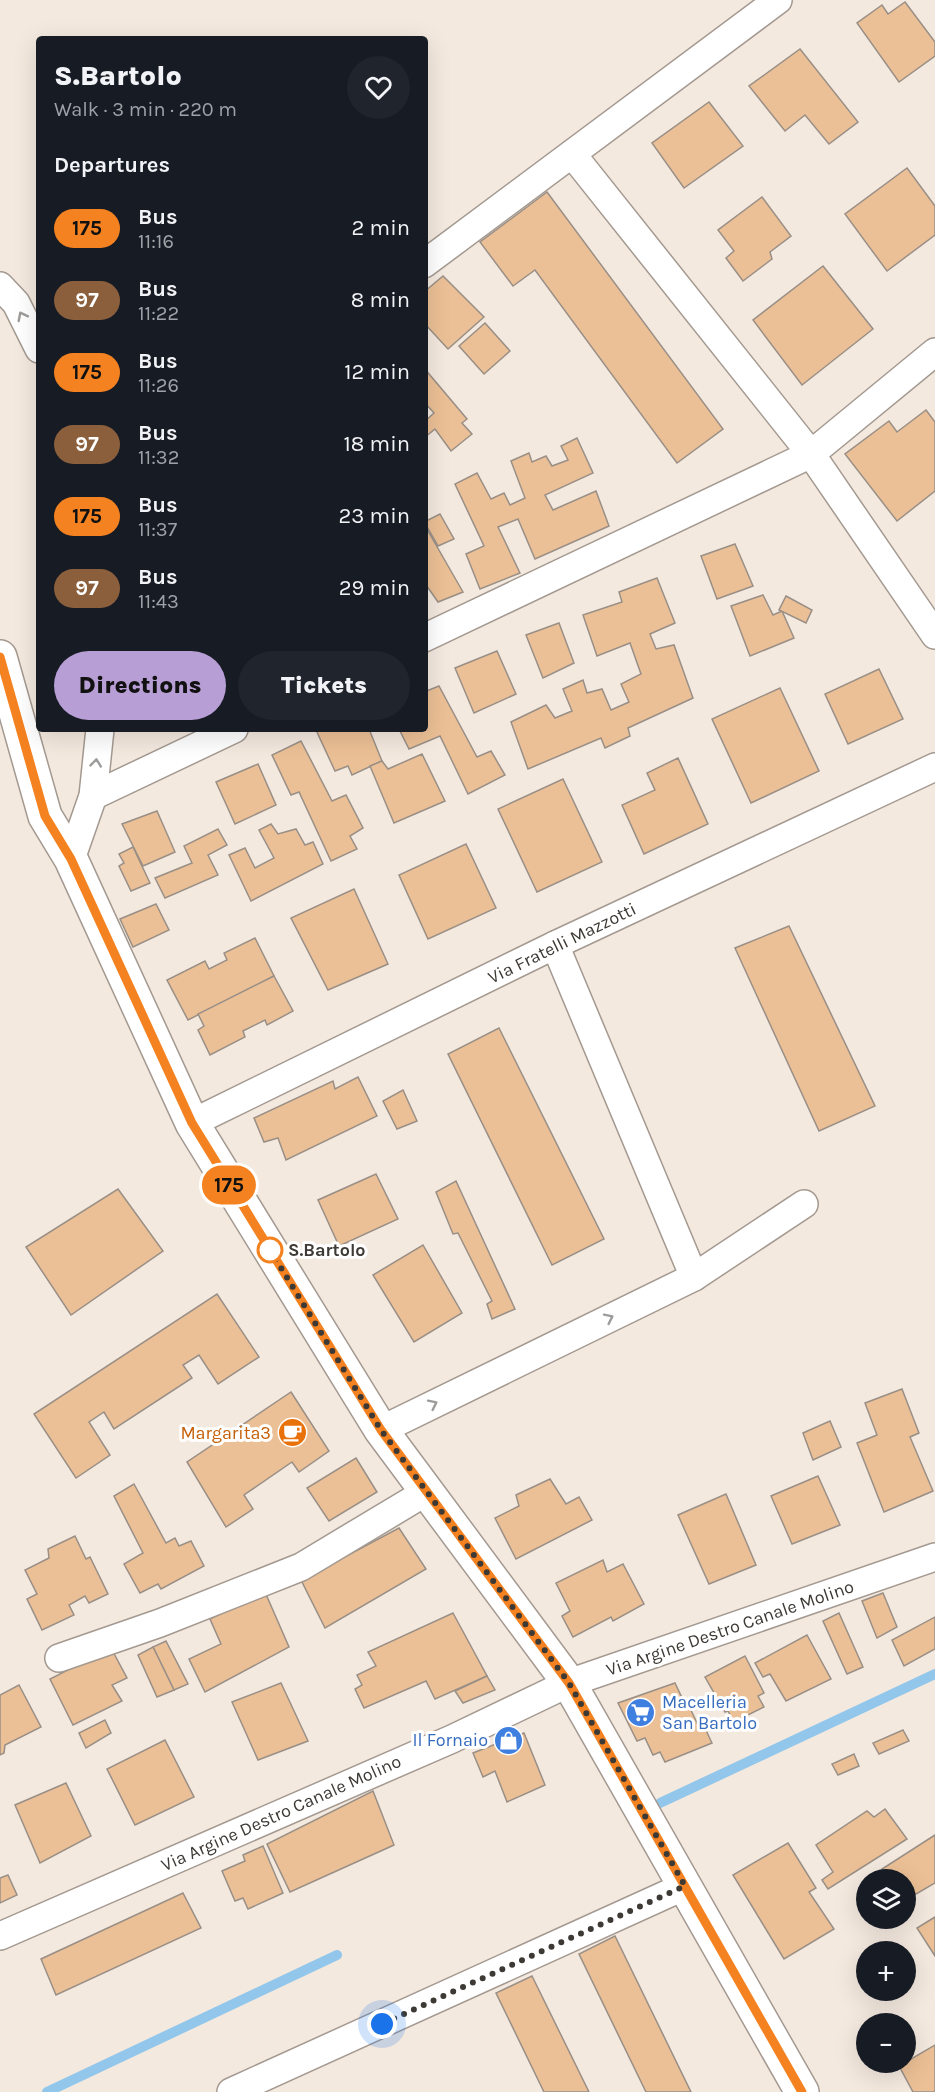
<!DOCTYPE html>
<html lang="en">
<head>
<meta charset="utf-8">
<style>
  :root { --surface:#171b24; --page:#20242c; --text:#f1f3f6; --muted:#9ea1a6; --accent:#b79ed4 }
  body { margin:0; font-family:Karla,sans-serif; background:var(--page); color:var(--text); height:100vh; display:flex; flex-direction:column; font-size:22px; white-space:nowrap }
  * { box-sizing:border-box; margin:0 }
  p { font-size:20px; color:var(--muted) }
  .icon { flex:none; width:33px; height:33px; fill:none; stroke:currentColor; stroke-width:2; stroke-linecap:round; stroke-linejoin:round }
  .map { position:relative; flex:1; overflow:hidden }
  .side { position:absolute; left:36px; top:36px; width:392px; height:696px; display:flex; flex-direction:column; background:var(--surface); border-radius:6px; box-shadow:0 6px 24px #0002 }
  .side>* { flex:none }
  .badge { padding:0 12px; border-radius:20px; font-size:21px; line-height:39px }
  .fabs { position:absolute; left:856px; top:1869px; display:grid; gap:12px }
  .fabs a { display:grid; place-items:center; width:60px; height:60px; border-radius:50%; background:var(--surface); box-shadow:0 6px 24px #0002; font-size:30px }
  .you { position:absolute; width:30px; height:30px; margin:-15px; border:4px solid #fff; border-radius:50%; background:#1a73e8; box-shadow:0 0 0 9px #1a73e833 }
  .map>.badge { position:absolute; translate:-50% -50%; box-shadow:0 0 0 3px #fff }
  h2 { padding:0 18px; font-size:22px; line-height:54px }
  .round { display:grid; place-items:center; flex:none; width:63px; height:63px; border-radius:32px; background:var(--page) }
  .overview { display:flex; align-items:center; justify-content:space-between; height:102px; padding:0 18px }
  h1 { font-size:28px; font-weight:800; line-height:45px }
  .button { display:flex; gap:12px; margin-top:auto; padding:12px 18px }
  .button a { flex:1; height:69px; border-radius:36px; background:var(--accent); color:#111; font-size:24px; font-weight:800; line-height:69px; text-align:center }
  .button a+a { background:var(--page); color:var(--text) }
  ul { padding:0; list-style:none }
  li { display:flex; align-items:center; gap:18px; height:72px; padding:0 18px }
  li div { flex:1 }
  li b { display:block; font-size:22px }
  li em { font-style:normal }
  li .badge { min-width:66px; font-weight:700; text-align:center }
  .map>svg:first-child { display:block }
</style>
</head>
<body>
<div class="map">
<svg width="935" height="2092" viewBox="0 0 935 2092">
  <rect width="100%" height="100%" fill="#f4e9df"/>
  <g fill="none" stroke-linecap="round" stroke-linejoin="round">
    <g stroke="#92c7eb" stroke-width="10">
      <path d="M 660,1803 L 935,1674"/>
      <path d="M 47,2092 L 337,1955"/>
    </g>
  </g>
  <g fill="#ecc096" stroke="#998f86" stroke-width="1.5">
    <path d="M 905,2 L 935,42 L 935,56 L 899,82 L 857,23 L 882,5 L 888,14 Z"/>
    <path d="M 800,49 L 858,122 L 829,144 L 805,115 L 785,131 L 749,86 Z"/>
    <path d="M 709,102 L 743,146 L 684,188 L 652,143 Z"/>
    <path d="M 907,168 L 935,206 L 935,235 L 887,271 L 845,214 Z"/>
    <path d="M 547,192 L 723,429 L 677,463 L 535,270 L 513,286 L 480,242 Z"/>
    <path d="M 762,197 L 791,236 L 770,252 L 772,259 L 743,281 L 726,258 L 734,251 L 718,230 Z"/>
    <path d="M 823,266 L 873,329 L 802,385 L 753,320 Z"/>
    <path d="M 443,276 L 484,317 L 448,349 L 424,323 L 424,292 Z"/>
    <path d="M 485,323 L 510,351 L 484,374 L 459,346 Z"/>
    <path d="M 424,368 L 467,419 L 462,423 L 472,434 L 451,451 L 435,429 L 424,438 L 424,422 L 434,413 L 424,402 Z"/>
    <path d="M 926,410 L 935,422 L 935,491 L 897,521 L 845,454 L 889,421 L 897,432 Z"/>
    <path d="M 577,438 L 593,473 L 545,495 L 553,510 L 596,491 L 609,526 L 535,559 L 518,519 L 498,527 L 520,573 L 480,589 L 466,554 L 484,546 L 455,484 L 477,473 L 491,499 L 504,493 L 510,505 L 525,498 L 511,461 L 529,453 L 532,462 L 546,456 L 552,466 L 568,460 L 561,446 Z"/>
    <path d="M 440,514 L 454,539 L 438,546 L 424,522 Z"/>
    <path d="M 424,524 L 463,592 L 438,602 L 424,582 Z"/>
    <path d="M 735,544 L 753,586 L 717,599 L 701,556 Z"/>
    <path d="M 657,578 L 675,623 L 650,634 L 656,649 L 674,645 L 693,698 L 628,728 L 630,736 L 605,748 L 601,738 L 528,769 L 511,722 L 546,705 L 555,718 L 572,711 L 563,689 L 583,680 L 587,693 L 602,689 L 611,710 L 629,702 L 621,684 L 641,674 L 630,643 L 597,656 L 583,615 L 622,602 L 619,592 Z"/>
    <path d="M 763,595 L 773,615 L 782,611 L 794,638 L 750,656 L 731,606 Z"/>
    <path d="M 786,596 L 812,610 L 806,623 L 779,610 Z"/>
    <path d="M 559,623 L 574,663 L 543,678 L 526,635 Z"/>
    <path d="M 497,651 L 516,694 L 474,713 L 455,668 Z"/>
    <path d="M 879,669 L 903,719 L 848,744 L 825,694 Z"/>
    <path d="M 439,686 L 477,757 L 491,751 L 505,775 L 468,794 L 440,736 L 409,749 L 399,729 L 424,729 L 424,692 Z"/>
    <path d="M 780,688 L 819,771 L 751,803 L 712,719 Z"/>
    <path d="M 369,729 L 382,761 L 352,775 L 348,766 L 335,771 L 316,730 Z"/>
    <path d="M 301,741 L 332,801 L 346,795 L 363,828 L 350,836 L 357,849 L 331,861 L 299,792 L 291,795 L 272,755 Z"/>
    <path d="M 422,754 L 445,801 L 394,823 L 370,766 L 382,761 L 388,769 Z"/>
    <path d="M 678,758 L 708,824 L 644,854 L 622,805 L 655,790 L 647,773 Z"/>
    <path d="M 258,764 L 276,805 L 235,824 L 216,782 Z"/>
    <path d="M 563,779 L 602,862 L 537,892 L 498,809 Z"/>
    <path d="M 157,811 L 175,852 L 143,866 L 122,824 Z"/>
    <path d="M 271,824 L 278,834 L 296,829 L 305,845 L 313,842 L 323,864 L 251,901 L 229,855 L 245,848 L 255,868 L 274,858 L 259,830 Z"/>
    <path d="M 218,829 L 227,845 L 208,855 L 218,875 L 165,898 L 155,878 L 192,863 L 184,846 Z"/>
    <path d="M 466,844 L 496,908 L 428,939 L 399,875 Z"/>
    <path d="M 133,847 L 150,883 L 131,891 L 119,866 L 124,863 L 119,854 Z"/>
    <path d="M 354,889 L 388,964 L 328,990 L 291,918 Z"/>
    <path d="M 156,904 L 169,930 L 133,947 L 120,919 Z"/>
    <path d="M 789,926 L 875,1106 L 819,1131 L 735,948 Z"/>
    <path d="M 255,938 L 274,976 L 188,1020 L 167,980 L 205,961 L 209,969 L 227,960 L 224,953 Z"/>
    <path d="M 274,976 L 293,1011 L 267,1025 L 265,1020 L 243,1031 L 245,1037 L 210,1055 L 198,1030 L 204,1026 L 198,1014 Z"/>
    <path d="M 499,1028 L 604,1239 L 552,1265 L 448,1054 Z"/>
    <path d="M 358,1077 L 377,1116 L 286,1160 L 278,1138 L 264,1142 L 254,1118 L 333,1081 L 335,1089 Z"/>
    <path d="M 403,1090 L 417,1121 L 397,1129 L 383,1101 Z"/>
    <path d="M 376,1174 L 398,1219 L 339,1246 L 318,1200 Z"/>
    <path d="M 456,1181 L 515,1309 L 492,1319 L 487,1304 L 492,1301 L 458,1233 L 453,1234 L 436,1192 Z"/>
    <path d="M 118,1189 L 163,1251 L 71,1315 L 26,1247 Z"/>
    <path d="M 423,1245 L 462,1313 L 414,1342 L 373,1275 Z"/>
    <path d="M 217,1294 L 259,1357 L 218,1384 L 199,1355 L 183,1365 L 192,1378 L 114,1429 L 104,1412 L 89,1422 L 110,1455 L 76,1478 L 34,1414 Z"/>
    <path d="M 902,1389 L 919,1433 L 910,1437 L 933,1491 L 884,1512 L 857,1443 L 877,1435 L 865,1403 Z"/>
    <path d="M 291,1392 L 329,1451 L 299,1472 L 292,1462 L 244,1495 L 253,1509 L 226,1527 L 187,1462 Z"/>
    <path d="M 830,1421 L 841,1447 L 813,1460 L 803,1433 Z"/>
    <path d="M 356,1458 L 377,1492 L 329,1521 L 307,1488 Z"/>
    <path d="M 818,1476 L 840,1525 L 792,1544 L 771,1496 Z"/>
    <path d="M 550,1479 L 566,1504 L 579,1497 L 592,1520 L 516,1559 L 495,1518 L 519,1506 L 516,1495 Z"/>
    <path d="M 134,1484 L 166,1543 L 175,1538 L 179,1546 L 191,1541 L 204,1566 L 161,1589 L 158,1584 L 140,1593 L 124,1564 L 143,1553 L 114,1496 Z"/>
    <path d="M 726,1494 L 756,1565 L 709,1584 L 678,1515 Z"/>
    <path d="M 399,1528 L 426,1569 L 325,1628 L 301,1580 Z"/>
    <path d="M 75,1536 L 86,1559 L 90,1557 L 108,1594 L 89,1603 L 85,1596 L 69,1605 L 74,1615 L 42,1630 L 27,1599 L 37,1594 L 25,1570 L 49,1558 L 48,1549 Z"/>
    <path d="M 603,1560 L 607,1572 L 623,1564 L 644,1604 L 613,1621 L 611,1617 L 573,1637 L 562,1616 L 570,1611 L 556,1583 Z"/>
    <path d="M 265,1592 L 289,1647 L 205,1692 L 189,1659 L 221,1644 L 210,1619 Z"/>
    <path d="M 883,1593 L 897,1627 L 877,1638 L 862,1601 Z"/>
    <path d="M 453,1613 L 487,1676 L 435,1699 L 426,1681 L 364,1708 L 355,1689 L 362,1685 L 357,1675 L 376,1666 L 368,1652 Z"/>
    <path d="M 839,1613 L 863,1667 L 847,1674 L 823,1621 Z"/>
    <path d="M 935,1617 L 935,1649 L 904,1666 L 892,1640 Z"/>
    <path d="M 807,1635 L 831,1679 L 786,1701 L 770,1674 L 763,1677 L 755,1663 Z"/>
    <path d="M 166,1641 L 188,1684 L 174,1690 L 153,1647 Z"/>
    <path d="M 153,1647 L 174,1690 L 157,1697 L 138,1655 Z"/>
    <path d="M 111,1648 L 127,1678 L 112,1685 L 122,1701 L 73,1725 L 50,1679 Z"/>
    <path d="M 745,1656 L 764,1693 L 758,1696 L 764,1707 L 734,1722 L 728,1711 L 725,1712 L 705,1677 Z"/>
    <path d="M 487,1676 L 495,1690 L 463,1703 L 455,1691 Z"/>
    <path d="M 281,1683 L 308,1741 L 258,1760 L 232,1702 Z"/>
    <path d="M 675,1683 L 685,1704 L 688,1704 L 698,1725 L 703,1724 L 712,1743 L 665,1762 L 660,1752 L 653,1755 L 645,1738 L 637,1741 L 618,1703 Z"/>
    <path d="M 19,1685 L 41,1727 L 5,1745 L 4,1753 L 0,1755 L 0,1695 Z"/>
    <path d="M 105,1720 L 111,1733 L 86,1748 L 79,1733 Z"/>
    <path d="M 903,1730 L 909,1741 L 879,1754 L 873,1743 Z"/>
    <path d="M 524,1733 L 545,1785 L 507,1802 L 495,1771 L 483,1777 L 473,1753 Z"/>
    <path d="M 165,1740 L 194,1797 L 135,1825 L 107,1769 Z"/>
    <path d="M 854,1754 L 859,1766 L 838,1775 L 832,1764 Z"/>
    <path d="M 66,1783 L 91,1836 L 40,1863 L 15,1805 Z"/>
    <path d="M 373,1791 L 394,1845 L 290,1892 L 267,1844 Z"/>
    <path d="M 885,1809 L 907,1839 L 828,1889 L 822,1880 L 833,1872 L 816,1845 L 867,1811 L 874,1817 Z"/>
    <path d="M 935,1835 L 935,1883 L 906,1900 L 906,1880 L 889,1880 L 882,1869 Z"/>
    <path d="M 788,1843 L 816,1888 L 809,1892 L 834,1929 L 784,1959 L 733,1875 Z"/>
    <path d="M 263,1846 L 283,1893 L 248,1909 L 243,1898 L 235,1901 L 222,1871 L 245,1861 L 243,1855 Z"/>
    <path d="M 8,1875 L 17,1895 L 0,1903 L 0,1878 Z"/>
    <path d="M 183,1893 L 201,1928 L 56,1995 L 41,1959 Z"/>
    <path d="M 935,1917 L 935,1956 L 917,1928 Z"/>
    <path d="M 615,1936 L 691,2092 L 646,2092 L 579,1954 Z"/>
    <path d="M 532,1976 L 589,2092 L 544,2092 L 496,1993 Z"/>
    <path d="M 935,2045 L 935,2092 L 913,2092 L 898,2064 L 906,2062 Z"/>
  </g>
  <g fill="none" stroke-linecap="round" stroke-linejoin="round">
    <defs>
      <g id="minor">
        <path d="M 572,154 L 811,454 L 935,635"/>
        <path d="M 424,264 L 778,0"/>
        <path d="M 0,286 L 16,303 L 39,349"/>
        <path d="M 424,638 L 811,454 L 935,352"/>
        <path d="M 93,796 L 234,729"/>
        <path d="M 71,859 L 93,796 L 100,729"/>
        <path d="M 555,945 L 694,1277"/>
        <path d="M 192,1123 L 555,945 L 935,767"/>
        <path d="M 381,1430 L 694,1277 L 804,1204"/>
        <path d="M 59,1658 L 160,1623 L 301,1567 L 426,1492"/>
        <path d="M 0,1936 L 452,1739 L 569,1683 L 935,1557"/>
        <path d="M 231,2092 L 685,1886"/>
      </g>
      <path id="tertiary" d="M 0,657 L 45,816 L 71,859 L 192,1123 L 381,1430 L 569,1683 L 802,2092"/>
    </defs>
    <use href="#minor" stroke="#a49990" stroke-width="30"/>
    <use href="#tertiary" stroke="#a49990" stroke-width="36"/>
    <use href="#minor" stroke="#fff" stroke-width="27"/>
    <use href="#tertiary" stroke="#fff" stroke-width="33"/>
  </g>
  <defs><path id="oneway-chevron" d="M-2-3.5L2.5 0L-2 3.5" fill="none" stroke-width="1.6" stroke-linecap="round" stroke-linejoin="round" transform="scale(1.5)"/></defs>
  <g stroke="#9e9c9a">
    <use href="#oneway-chevron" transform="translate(22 316) rotate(-117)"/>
    <use href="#oneway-chevron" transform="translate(96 763) rotate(-84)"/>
    <use href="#oneway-chevron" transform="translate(609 1318) rotate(-26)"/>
    <use href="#oneway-chevron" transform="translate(433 1404) rotate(-26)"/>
  </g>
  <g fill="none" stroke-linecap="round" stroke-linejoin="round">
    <defs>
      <path id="line" d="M 0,657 L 45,816 L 71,859 L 192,1123 L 381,1430 L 569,1683 L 802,2092"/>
    </defs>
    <use href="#line" stroke="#fff" stroke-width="14"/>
    <use href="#line" stroke="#f58220" stroke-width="9"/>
    <path stroke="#3d3935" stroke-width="6" stroke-dasharray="0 10.8" d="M 270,1250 L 381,1430 L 569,1683 L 685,1886 L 382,2024"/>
  </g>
  <defs>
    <symbol id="cafe-disc" viewBox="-11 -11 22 22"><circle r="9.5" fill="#e8710a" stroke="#fff"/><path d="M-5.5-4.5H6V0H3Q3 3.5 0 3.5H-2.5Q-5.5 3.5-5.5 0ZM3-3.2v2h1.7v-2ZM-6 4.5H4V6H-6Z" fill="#fff"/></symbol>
    <symbol id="supermarket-disc" viewBox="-11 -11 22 22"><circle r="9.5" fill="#3f7fe0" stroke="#fff"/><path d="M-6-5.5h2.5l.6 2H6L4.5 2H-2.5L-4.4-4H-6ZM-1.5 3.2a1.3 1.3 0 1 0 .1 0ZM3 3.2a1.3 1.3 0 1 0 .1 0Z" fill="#fff"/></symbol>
    <symbol id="shop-disc" viewBox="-11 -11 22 22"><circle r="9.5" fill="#3f7fe0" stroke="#fff"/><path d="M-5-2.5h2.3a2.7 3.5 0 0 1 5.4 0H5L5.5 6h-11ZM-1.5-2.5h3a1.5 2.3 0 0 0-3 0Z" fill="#fff"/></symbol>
  </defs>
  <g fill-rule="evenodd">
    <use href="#cafe-disc" x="276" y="1416" width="33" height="33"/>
    <use href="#supermarket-disc" x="624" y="1696" width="33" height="33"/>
    <use href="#shop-disc" x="492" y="1724" width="33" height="33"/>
  </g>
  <circle fill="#fff" stroke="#f58220" stroke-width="3" cx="270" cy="1250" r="12"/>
  <g text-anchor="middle" stroke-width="6" stroke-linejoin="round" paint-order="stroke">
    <g font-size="18" fill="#3d3935" stroke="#fff">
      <text transform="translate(562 943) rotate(-26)" y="6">Via Fratelli Mazzotti</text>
      <text transform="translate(730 1628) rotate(-19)" y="6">Via Argine Destro Canale Molino</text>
      <text transform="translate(281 1813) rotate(-24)" y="6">Via Argine Destro Canale Molino</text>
    </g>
    <g font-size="18" font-weight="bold" fill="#3d3935" stroke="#fff" text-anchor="start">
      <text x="288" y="1256">S.Bartolo</text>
    </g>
    <g font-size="18" fill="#c56008" stroke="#fff" text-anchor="end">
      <text x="271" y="1439">Margarita3</text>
    </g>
    <g font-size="18" fill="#366cbe" stroke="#fff" text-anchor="start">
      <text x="662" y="1708">Macelleria<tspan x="662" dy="21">San Bartolo</tspan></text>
      <text x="488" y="1746" text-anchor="end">Il Fornaio</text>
    </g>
  </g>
</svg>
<div class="fabs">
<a><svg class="icon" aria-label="layers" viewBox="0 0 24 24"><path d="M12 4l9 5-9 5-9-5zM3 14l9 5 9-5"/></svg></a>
<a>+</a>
<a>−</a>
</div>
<div class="you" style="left:382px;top:2024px"></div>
<b class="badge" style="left:229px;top:1185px;background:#f58220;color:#111">175</b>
<section class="side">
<div class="overview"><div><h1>S.Bartolo</h1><p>Walk · 3 min · 220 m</p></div><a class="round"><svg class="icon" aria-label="heart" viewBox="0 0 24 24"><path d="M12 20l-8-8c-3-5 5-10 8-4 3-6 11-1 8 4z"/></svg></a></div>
<h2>Departures</h2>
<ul>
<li><span class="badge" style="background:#f58220;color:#111">175</span><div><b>Bus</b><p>11:16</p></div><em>2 min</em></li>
<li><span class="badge" style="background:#8b5e3c;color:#fff">97</span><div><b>Bus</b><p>11:22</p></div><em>8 min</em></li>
<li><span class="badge" style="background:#f58220;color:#111">175</span><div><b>Bus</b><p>11:26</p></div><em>12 min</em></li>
<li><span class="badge" style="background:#8b5e3c;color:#fff">97</span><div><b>Bus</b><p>11:32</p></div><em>18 min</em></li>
<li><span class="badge" style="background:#f58220;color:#111">175</span><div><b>Bus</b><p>11:37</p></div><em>23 min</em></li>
<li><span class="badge" style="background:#8b5e3c;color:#fff">97</span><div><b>Bus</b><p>11:43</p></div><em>29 min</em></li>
</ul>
<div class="button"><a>Directions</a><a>Tickets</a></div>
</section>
</div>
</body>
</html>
